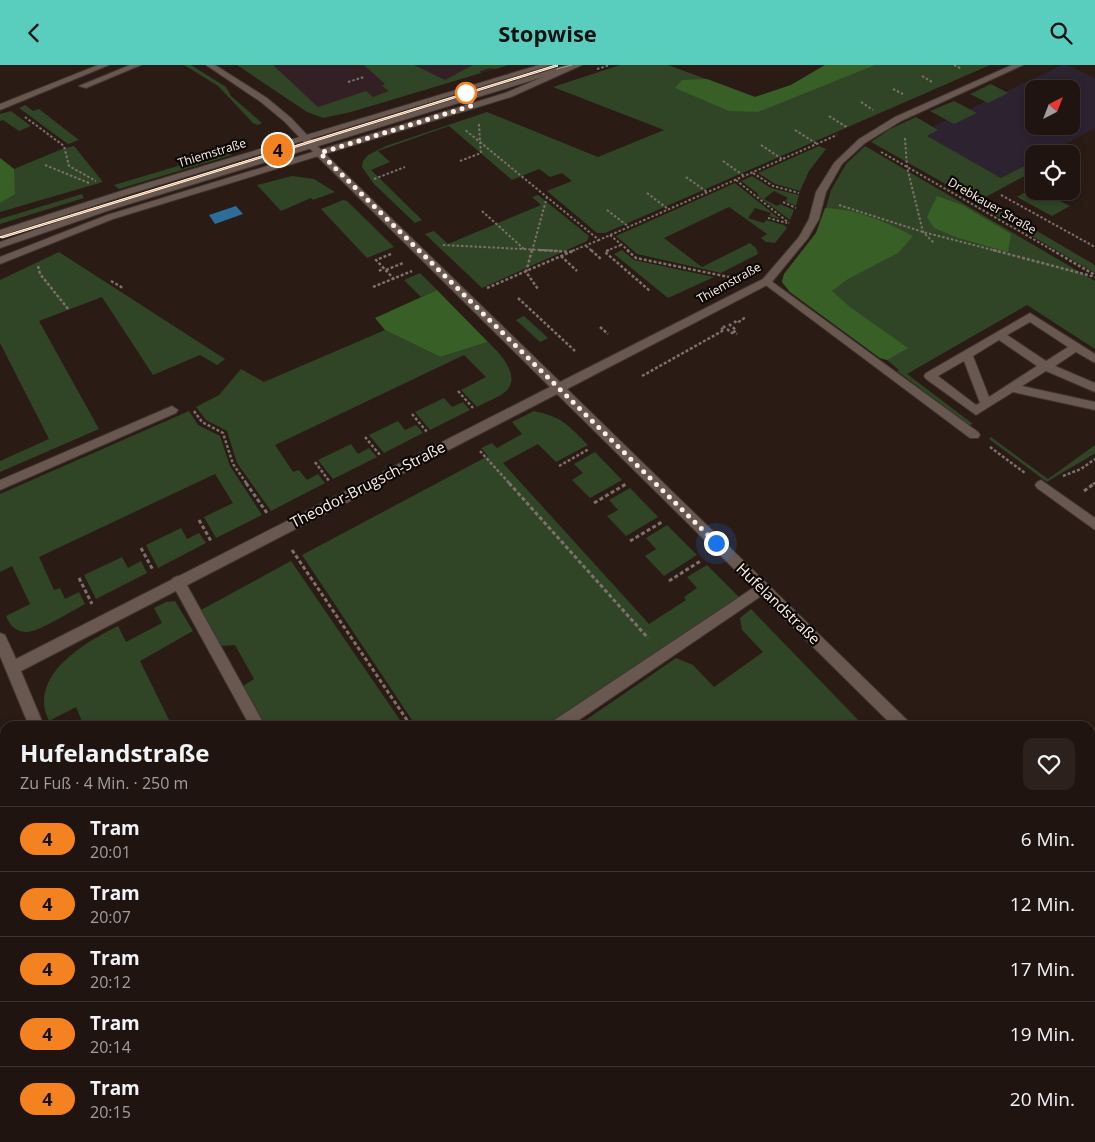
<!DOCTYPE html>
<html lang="de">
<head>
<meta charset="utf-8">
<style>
  :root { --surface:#201410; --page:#2d211e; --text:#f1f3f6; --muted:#a29e9f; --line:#3d3330; --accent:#59cebe }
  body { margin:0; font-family:"Open Sans",sans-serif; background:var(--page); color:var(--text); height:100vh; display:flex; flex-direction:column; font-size:19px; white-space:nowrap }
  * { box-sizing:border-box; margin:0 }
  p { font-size:16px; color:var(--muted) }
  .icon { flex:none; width:28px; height:28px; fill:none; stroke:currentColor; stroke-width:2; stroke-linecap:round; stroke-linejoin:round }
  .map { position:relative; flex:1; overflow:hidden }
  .panel { position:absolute; left:0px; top:656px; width:1095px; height:421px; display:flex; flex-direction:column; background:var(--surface); border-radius:15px 15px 0 0; box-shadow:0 2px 8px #0003,0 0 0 1px var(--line) }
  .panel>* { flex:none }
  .badge { padding:0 10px; border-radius:16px; font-size:18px; line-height:32px }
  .needle { width:32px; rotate:42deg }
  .buttons { position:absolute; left:1025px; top:15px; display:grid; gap:10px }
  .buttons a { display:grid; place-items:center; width:55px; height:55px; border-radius:10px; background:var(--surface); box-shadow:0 2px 8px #0003,0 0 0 1px var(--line); font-size:25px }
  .you { position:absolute; width:25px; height:25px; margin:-12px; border:4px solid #fff; border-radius:50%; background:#1a73e8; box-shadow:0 0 0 8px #1a73e833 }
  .map>.badge { position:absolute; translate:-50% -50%; box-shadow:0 0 0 2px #fff }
  .round { display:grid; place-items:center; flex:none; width:52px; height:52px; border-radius:10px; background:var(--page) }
  .summary { display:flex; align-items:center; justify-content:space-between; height:85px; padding:0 20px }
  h1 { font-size:24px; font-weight:700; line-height:38px }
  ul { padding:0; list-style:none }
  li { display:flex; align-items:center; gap:15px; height:65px; padding:0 20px; border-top:1px solid var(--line) }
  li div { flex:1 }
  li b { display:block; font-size:19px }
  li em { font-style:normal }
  li .badge { min-width:55px; font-weight:700; text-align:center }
  header { display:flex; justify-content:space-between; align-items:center; height:65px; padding:0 20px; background:var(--accent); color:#111; font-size:22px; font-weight:700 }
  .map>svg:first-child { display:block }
</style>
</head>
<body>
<header><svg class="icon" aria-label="back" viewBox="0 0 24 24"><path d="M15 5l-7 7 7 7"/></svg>Stopwise<svg class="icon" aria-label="search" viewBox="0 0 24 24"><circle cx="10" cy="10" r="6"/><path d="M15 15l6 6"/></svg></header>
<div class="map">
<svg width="1095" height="1077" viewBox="0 0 1095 1077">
  <rect width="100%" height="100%" fill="#2a1b15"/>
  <path fill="#2d2230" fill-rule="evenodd" d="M 1062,0 L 1067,0 L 1095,13 L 1095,63 L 1047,89 L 1034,89 L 1034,96 L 1001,113 L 919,68 ZM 1034,24 L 1071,24 L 1071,61 L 1034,61 Z"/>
  <path fill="#332025" d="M 240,0 L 509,0 L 350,47 L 321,52 Z"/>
  <g fill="#2f4526">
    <path d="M 184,0 L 191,0 L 226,22 L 231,31 L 262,58 L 258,60 L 253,58 L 218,21 Z"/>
    <path d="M 237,0 L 273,0 L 318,42 L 366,26 L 373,32 L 389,26 L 382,21 L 385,19 L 364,0 L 414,0 L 445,15 L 473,0 L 509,0 L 495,4 L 490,3 L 480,6 L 481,8 L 351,47 L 323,53 L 307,47 Z"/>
    <path d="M 620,0 L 668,0 L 755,32 L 791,20 L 825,0 L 990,0 L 605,168 L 597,168 L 547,126 L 572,116 L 562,108 L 550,112 L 539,104 L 512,115 L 449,61 L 378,86 L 390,97 L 371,105 L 422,155 L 415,158 L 374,119 L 362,102 L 363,96 L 368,90 L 386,81 L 487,47 L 598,92 L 664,65 L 553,22 Z"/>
    <path d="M 991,19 L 1008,28 L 988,38 L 970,29 Z"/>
    <path d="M 954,36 L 977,48 L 954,59 L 930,46 Z"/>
    <path d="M 25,40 L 33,46 L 39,44 L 79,75 L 68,79 L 19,43 Z"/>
    <path d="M 11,46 L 31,61 L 19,66 L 3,55 L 0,56 L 0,49 Z"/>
    <path d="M 916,52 L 938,65 L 927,71 L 1001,113 L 1034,96 L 1034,106 L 982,134 L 1095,200 L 1095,208 L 965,132 L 967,131 L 871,77 L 890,64 Z"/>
    <path d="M 74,81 L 103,117 L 0,147 L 0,93 L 14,104 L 62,84 Z"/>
    <path d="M 819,81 L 826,84 L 809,106 L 800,126 L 775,119 L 758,108 Z"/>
    <path d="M 865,81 L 1095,216 L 1095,284 L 1027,240 L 907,309 L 973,359 L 969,360 L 897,306 L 899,305 L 887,295 L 880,293 L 790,227 L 782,217 L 784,209 L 816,168 L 823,153 L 831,125 L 846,99 Z"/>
    <path d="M 228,86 L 232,90 L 119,124 L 114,120 Z"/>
    <path d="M 292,111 L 314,114 L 335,127 L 313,135 L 311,133 L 281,146 L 257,120 Z"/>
    <path d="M 752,111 L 771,123 L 799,130 L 796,141 L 785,136 L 788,133 L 774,126 L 764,134 L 777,141 L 780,139 L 794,145 L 790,155 L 759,132 L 757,128 L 741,116 Z"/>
    <path d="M 1034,117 L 1034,126 L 1058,126 L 1061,128 L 1054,133 L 1070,141 L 1052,151 L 1017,132 L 1029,125 L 1025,122 Z"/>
    <path d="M 735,118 L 780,154 L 769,151 L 771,148 L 755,143 L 748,153 L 764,158 L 766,155 L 784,160 L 787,163 L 775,178 L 766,177 L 761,173 L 767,169 L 729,142 L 664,173 L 702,202 L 750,178 L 756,183 L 758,189 L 721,208 L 637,189 L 616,171 Z"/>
    <path d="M 82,129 L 84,133 L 0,159 L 0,154 Z"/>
    <path d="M 538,130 L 589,171 L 587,176 L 482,223 L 425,169 L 434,166 L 448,179 L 541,140 L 532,132 Z"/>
    <path d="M 343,135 L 347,136 L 394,182 L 367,193 L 321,144 Z"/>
    <path d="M 622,185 L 634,195 L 714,212 L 668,233 L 614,189 Z"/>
    <path d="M 59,187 L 225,294 L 217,300 L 200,290 L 153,310 L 102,232 L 39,256 L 99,364 L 0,407 L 0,396 L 49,374 L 0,278 L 0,215 Z"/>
    <path d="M 420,208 L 437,225 L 421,232 L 404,215 Z"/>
    <path d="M 524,251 L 548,273 L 540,277 L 516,255 Z"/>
    <path d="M 385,265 L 440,292 L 488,277 C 499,287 523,312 505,327 C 498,333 485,337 477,342 L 461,325 L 486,312 L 464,290 L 275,380 L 293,407 L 299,405 L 307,415 L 318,409 L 325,418 L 271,446 L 237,398 L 227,366 L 206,355 L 196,342 L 219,330 L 241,304 L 264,317 Z"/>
    <path d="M 444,333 L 452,342 L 463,337 L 470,345 L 430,365 L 415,347 Z"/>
    <path d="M 189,346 L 198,360 L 220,371 L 230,401 L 262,450 L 216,473 L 204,452 L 233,438 L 215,409 L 39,492 L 54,525 L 60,523 L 65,534 L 79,527 L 85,539 C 74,545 36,568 27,567 C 16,567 10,561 6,551 L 30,539 L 12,501 L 0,507 L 0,429 Z"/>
    <path d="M 534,346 C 562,352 568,360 588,380 L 556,397 L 538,379 L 503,398 L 649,559 L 686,535 L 684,532 L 697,523 L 687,512 L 707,500 L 739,532 L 548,661 L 416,661 L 302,490 L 488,391 L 481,383 L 492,378 L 497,383 L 522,369 L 512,357 Z"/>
    <path d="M 398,356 L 405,365 L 416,360 L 423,368 L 384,388 L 369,370 Z"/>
    <path d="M 991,372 L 1048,414 L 1095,380 L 1095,388 C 1079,399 1063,406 1047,417 L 989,374 Z"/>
    <path d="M 351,379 L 358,389 L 369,383 L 377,392 L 333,414 L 318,395 Z"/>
    <path d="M 595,387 L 622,415 L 590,433 L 572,415 L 583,408 L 574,399 Z"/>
    <path d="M 630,423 L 658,452 L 626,471 L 607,451 L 618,445 L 609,435 Z"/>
    <path d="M 667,460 L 697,490 L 664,511 L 645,491 L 656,484 L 646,473 Z"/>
    <path d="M 181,463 L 187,474 L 199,468 L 206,478 L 158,503 L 146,480 Z"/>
    <path d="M 122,492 L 128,503 L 141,496 L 147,508 L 96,534 L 84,510 Z"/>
    <path d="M 291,496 L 404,661 L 265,661 L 243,621 L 254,614 L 235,580 L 221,581 L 201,545 Z"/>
    <path d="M 175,536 L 193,566 L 140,596 L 172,661 L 84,661 L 76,642 L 49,656 C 47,651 44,644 44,638 C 43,601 90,575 118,561 L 126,577 L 162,558 L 154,543 L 166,537 Z"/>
    <path d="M 751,544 L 864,661 L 820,661 L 814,656 L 807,661 L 577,661 L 676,593 L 693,600 L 714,622 L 763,587 L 742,565 L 740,553 Z"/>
    <path d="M 5,693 L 5,771 L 0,774 L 0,696 Z"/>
    <path d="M 5,1032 L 5,1072 L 46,1073 L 47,1077 L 0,1077 L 0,1035 Z"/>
    <path d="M 1090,1048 L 1095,1053 L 1095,1077 L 921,1077 L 924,1072 L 1090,1072 Z"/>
    <path d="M 397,1073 L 426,1073 L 428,1077 L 433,1073 L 448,1073 L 451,1077 L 392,1077 Z"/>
    <path d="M 909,1073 L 917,1077 L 698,1077 L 695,1073 Z"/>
  </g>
  <g fill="#385f26">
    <path d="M 825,0 L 875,0 L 758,47 L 729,46 L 675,23 L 682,15 L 707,14 L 755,32 L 791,20 Z"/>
    <path d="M 0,93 L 14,104 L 15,129 L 0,138 Z"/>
    <path d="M 937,131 L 962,140 L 1011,169 L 1008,187 L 958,173 L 934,163 L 927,152 Z"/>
    <path d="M 825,143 C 857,144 886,157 913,171 L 898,188 L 848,214 L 832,226 L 850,242 L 908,283 L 887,295 L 880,293 L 790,227 L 782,217 L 784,209 L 816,168 Z"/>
    <path d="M 437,225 L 488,277 L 440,292 L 385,265 L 375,253 Z"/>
    <path d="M 148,1072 L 150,1077 L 47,1077 L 46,1073 Z"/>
  </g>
  <path fill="#2c6d9a" d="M 236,141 L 243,149 L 215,159 L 209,150 Z"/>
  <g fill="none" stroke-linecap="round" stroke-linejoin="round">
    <defs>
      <g id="service">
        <path d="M 130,0 L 141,0 L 86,23 L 79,21 Z"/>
        <path d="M 567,0 L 579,1 L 113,144 L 0,183 L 0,177 L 107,140 Z"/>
        <path d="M 767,213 L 978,367 L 980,370 L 978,373 L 970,373 L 763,218 L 762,216 L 763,214 Z"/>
        <path d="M 1030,248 L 1095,289 L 1095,298 L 1076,287 L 1055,301 L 1095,318 L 1095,327 L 1046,306 L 1022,321 L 1095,337 L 1095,345 L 1013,327 L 976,350 L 926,314 L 924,311 L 926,308 ZM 1030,257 L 1068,282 L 1046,296 L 1007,270 ZM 999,275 L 1037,301 L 989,332 L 973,291 ZM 964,296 L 980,338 L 976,340 L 938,311 Z"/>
        <path d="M 172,341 L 178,345 L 176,348 L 0,425 L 0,415 Z"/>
        <path d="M 1041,415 L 1095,453 L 1095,465 L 1037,423 L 1035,420 L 1037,417 Z"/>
        <path d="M 178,511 L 183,513 L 265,661 L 250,661 L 171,517 L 173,513 Z"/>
        <path d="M 762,517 L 767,519 L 769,523 L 767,527 L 570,661 L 551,661 L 553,656 Z"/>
        <path d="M 5,975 L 5,994 L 0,996 L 0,977 Z"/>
      </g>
      <g id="minor">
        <path d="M 98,0 L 109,0 L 0,45 L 0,39 Z"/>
        <path d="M 1012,0 L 1023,0 L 901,56 L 865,78 L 842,99 L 826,127 L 819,154 L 808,173 L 771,218 L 567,324 L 908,656 L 910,661 L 893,661 L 557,329 L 21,606 L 44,661 L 29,661 L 0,591 L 0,568 L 5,570 L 16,594 L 550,322 L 317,91 L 317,87 L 323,87 L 560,317 L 763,214 L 799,172 L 809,154 L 816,127 L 834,98 L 859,74 L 895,52 Z"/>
        <path d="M 1090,835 L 1095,838 L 1095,858 L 1090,855 Z"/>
        <path d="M 190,1072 L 210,1072 L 212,1077 L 192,1077 Z"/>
        <path d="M 539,1072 L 562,1072 L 560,1077 L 537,1077 Z"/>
      </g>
      <path id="tertiary" d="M 206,0 L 215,0 L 267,33 L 291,53 L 323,87 L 323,91 L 317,91 L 285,57 L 261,37 Z"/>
      <g id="secondary">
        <path d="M 539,0 L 551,0 L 133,128 L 0,171 L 0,165 L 127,124 Z"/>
        <path d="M 571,0 L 582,0 L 511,32 L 113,154 L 0,199 L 0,192 L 107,150 L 505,28 Z"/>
      </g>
    </defs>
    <use href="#service" stroke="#413531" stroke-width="2"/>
    <use href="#minor" stroke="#413531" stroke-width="2"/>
    <use href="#tertiary" stroke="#413531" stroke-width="2"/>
    <use href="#secondary" stroke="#413531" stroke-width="2"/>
    <g stroke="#7e706b" stroke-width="2" stroke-dasharray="2.5 2" stroke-linecap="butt">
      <path d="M 954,0 L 962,4"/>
      <path d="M 597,4 L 610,0"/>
      <path d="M 922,11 L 932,17"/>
      <path d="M 348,17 L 364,12"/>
      <path d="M 893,24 L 903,29"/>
      <path d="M 861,37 L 873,45"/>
      <path d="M 829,51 L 848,63"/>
      <path d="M 25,52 L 64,81 L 69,101 L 96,116"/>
      <path d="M 479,59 L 480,77 L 599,175 L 837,70"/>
      <path d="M 795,65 L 817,79"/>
      <path d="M 905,73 L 907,102 L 923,167 L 934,178"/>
      <path d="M 761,80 L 782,94"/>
      <path d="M 881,87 L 1054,186"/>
      <path d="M 460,96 L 481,88 L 480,77 L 464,64"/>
      <path d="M 723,96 L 744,111"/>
      <path d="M 45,100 L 89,118"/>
      <path d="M 753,108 L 773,121 L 799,128"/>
      <path d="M 686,112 L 707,127"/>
      <path d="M 374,114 L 405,102"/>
      <path d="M 736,115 L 789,158"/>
      <path d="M 647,128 L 668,144"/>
      <path d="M 1001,130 L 1095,182"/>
      <path d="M 783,137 L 796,143"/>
      <path d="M 839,140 L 923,167 L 997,186"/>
      <path d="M 607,145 L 629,162"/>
      <path d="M 482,146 L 524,184"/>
      <path d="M 768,153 L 787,158"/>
      <path d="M 610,170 L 629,186"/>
      <path d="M 443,180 L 562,186"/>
      <path d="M 586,181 L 592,186"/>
      <path d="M 532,186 L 547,132"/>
      <path d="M 572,186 L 599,175"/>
      <path d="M 606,186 L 621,180"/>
    </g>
    <g stroke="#7e706b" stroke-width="2.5" stroke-dasharray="3 2" stroke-linecap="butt">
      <path d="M 532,185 L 526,207 L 538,224"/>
      <path d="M 539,185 L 572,187"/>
      <path d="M 591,185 L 601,194"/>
      <path d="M 609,185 L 605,187 L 650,226"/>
      <path d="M 627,185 L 636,193 L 729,212"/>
      <path d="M 993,185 L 1095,212"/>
      <path d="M 1052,185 L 1095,210"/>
      <path d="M 391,189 L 376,195 L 394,214"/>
      <path d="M 561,191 L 577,206"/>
      <path d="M 38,201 L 40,209 L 69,245"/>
      <path d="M 386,205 L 403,198"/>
      <path d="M 379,206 L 384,203"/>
      <path d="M 111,216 L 123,223"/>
      <path d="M 373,222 L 412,206"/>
      <path d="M 487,223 L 575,185"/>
      <path d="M 518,233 L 575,286"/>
      <path d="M 734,256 L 737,258 L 746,252"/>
      <path d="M 729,259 L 736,265 L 734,267 L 737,269"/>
      <path d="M 723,261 L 732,268 L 734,267"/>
      <path d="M 600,262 L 608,269"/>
      <path d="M 642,311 L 724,265 L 721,263"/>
      <path d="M 458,326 L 473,343"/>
      <path d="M 194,346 L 202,357 L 223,368 L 233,399 L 247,419"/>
      <path d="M 412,349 L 427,367"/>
      <path d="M 365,372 L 380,390"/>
      <path d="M 990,382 L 1025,408"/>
      <path d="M 480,386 L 510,419"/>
      <path d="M 315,397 L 329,416"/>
      <path d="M 559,401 L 589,384"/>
      <path d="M 1063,411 L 1081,404 L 1095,394"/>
      <path d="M 1093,419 L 1095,418"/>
    </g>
    <g stroke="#7e706b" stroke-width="3" stroke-dasharray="4 2.5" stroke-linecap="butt">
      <path d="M 246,418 L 267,448"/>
      <path d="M 509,418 L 648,573"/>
      <path d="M 1084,426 L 1095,418"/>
      <path d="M 594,438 L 626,419"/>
      <path d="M 199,455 L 211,476"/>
      <path d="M 630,476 L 662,457"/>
      <path d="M 141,483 L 153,505"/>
      <path d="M 292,485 L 411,661"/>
      <path d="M 79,513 L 92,539"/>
      <path d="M 669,516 L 702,495"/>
      <path d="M 0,690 L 5,687"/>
    </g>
    <g stroke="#7e706b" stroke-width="4" stroke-dasharray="5 3" stroke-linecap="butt">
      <path d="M 0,782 L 5,779"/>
      <path d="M 1090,921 L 1095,916"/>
      <path d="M 1090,1070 L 1095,1076"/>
      <path d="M 48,1072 L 50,1077"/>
      <path d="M 460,1072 L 463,1077"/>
      <path d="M 682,1072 L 685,1077"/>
    </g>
    <use href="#service" fill="#695850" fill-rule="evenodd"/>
    <use href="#minor" fill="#695850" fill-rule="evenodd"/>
    <use href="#tertiary" fill="#695850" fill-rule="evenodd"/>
    <use href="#secondary" fill="#695850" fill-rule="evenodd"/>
    <g stroke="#a69994" stroke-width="1">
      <path d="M 557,4 L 572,0"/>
      <path d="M 0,172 L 556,0"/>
    </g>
  </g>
  <path fill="#f58220" stroke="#fff" d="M 556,0 L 558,1 L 2,173 L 0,172 Z"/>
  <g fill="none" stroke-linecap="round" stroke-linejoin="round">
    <path stroke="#fcf1ec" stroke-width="5" stroke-dasharray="0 9" d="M 466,28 L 474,40 L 320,88 L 716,478"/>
  </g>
  <circle fill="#fff" stroke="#f58220" stroke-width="2.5" cx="466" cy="28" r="10"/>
  <g text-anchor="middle" stroke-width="4.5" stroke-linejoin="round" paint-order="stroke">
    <g font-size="12" fill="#fcf1ec" stroke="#0e0805">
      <text transform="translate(212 88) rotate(-17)" y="4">Thiemstraße</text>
      <text transform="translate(992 141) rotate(30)" y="4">Drebkauer Straße</text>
      <text transform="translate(729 218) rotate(-29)" y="4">Thiemstraße</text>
    </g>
    <g font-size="15" fill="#fcf1ec" stroke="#0e0805">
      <text transform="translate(368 420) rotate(-27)" y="5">Theodor-Brugsch-Straße</text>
      <text transform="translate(778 539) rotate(44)" y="5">Hufelandstraße</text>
    </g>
  </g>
</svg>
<div class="buttons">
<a><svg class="needle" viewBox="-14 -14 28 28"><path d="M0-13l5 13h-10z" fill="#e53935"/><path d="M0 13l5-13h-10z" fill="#a29e9f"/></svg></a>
<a><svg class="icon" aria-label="locate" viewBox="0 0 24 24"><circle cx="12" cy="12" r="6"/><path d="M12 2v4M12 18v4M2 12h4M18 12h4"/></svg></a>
</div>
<div class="you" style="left:716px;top:478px"></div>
<b class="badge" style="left:278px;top:85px;background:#f58220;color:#111">4</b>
<section class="panel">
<div class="summary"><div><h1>Hufelandstraße</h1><p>Zu Fuß · 4 Min. · 250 m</p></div><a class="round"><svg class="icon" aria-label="heart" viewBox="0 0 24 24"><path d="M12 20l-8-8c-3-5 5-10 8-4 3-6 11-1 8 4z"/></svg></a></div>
<ul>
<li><span class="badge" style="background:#f58220;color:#111">4</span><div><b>Tram</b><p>20:01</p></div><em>6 Min.</em></li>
<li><span class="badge" style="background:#f58220;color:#111">4</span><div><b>Tram</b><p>20:07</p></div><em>12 Min.</em></li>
<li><span class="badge" style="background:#f58220;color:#111">4</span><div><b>Tram</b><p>20:12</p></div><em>17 Min.</em></li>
<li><span class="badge" style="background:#f58220;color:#111">4</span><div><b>Tram</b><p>20:14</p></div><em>19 Min.</em></li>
<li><span class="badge" style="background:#f58220;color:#111">4</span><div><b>Tram</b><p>20:15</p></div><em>20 Min.</em></li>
</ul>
</section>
</div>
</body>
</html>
